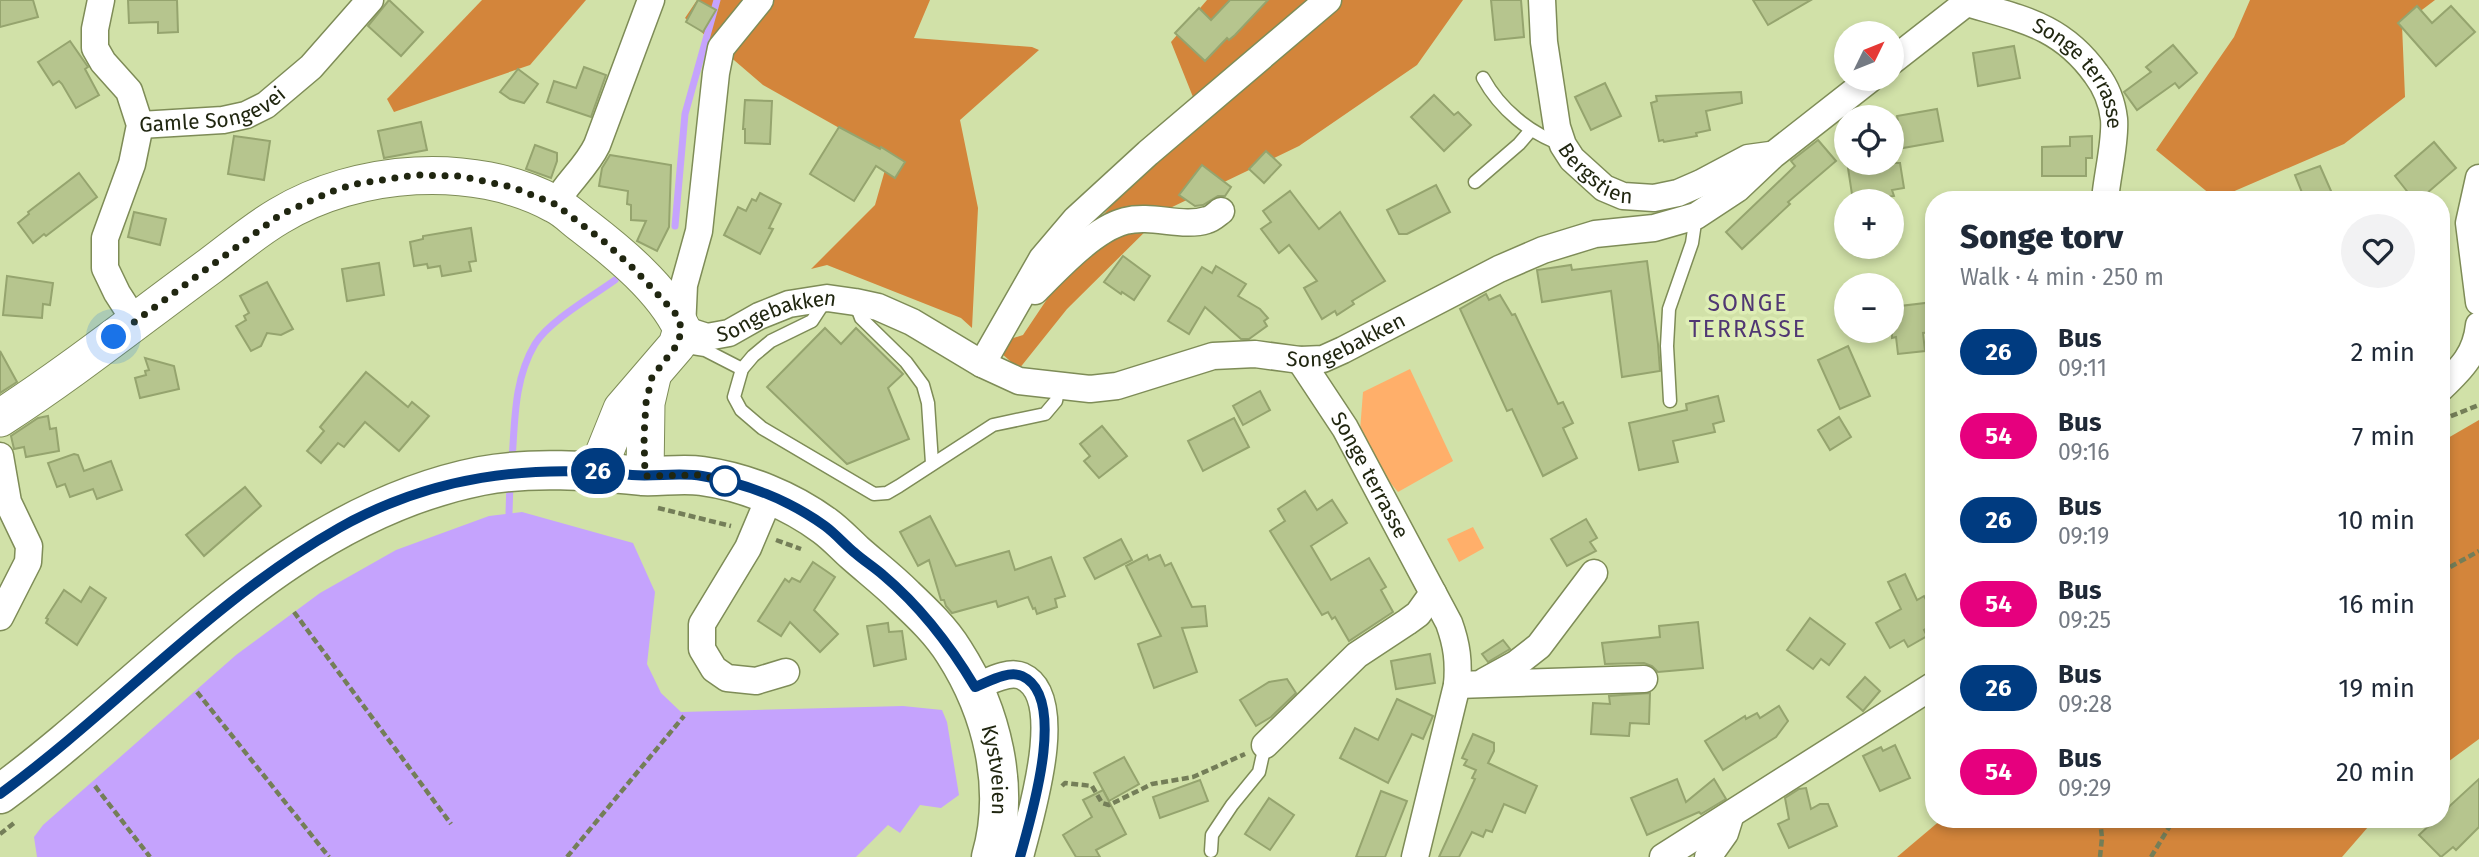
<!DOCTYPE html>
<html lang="en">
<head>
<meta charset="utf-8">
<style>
  :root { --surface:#fff; --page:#f2f2f3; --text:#1f2937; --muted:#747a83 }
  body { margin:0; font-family:"Fira Sans",sans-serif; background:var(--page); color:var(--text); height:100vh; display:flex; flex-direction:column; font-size:26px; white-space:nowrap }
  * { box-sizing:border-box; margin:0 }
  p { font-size:23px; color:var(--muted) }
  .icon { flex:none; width:38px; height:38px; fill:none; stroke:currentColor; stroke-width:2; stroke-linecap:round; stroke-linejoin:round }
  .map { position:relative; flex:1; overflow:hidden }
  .details { position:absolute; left:1925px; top:191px; width:525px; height:637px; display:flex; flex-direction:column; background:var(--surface); border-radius:28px; box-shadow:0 4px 10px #0003 }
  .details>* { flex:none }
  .badge { padding:0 14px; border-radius:23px; font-size:24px; line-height:46px }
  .needle { width:46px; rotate:47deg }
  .fabs { position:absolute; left:1834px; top:21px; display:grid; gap:14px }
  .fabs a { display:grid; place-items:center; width:70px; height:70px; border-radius:50%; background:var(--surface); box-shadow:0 4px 10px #0003; font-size:35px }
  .you { position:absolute; width:35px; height:35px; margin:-18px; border:5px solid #fff; border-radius:50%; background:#1a73e8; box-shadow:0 0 0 10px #1a73e833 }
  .map>.badge { position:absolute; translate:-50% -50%; box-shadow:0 0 0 4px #fff }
  .round { display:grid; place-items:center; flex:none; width:74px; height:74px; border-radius:37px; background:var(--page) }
  .summary { display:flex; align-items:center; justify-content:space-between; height:119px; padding:0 35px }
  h1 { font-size:33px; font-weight:800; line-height:52px }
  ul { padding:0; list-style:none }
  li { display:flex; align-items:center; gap:21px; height:84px; padding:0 35px }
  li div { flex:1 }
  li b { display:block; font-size:26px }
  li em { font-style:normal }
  li .badge { min-width:77px; font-weight:700; text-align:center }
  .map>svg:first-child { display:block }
</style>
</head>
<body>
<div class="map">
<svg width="2479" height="857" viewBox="0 0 2479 857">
  <rect width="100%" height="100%" fill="#d1e1a8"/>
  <g fill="#ffaf6a">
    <path d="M 1410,369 L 1453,461 L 1398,492 L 1383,474 L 1360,431 L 1363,392 Z"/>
    <path d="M 1473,527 L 1484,548 L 1459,562 L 1447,539 Z"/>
  </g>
  <g fill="#d3853b">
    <path d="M 482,0 L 586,0 L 530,65 L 394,112 L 387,99 Z"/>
    <path d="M 697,0 L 930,0 L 914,38 L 1032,47 L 1039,50 L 960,120 L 978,208 L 972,328 L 961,318 L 827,265 L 811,269 L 875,205 L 889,156 L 763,85 L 685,18 Z"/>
    <path d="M 1207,0 L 1463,0 L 1417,65 L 1299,146 L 1168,209 L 1067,309 L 1019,369 L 992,345 L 1023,335 L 1104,214 L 1197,107 L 1171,42 Z"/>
    <path d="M 2250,0 L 2435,0 L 2402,25 L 2405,97 L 2344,144 L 2216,199 L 2156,150 L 2234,37 Z"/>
    <path d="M 2479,420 L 2479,739 L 2441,767 L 2441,442 Z"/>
    <path d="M 1942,819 L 2375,819 L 2342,857 L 1897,857 Z"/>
  </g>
  <path fill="#c5a3fd" d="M 522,512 L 633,543 L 655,592 L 647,664 L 661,693 L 681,712 L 903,706 L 942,710 L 947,722 L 959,795 L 941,808 L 920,805 L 900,833 L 888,825 L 856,857 L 37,857 L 34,837 L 43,825 L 236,655 L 320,593 L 396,550 L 489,516 Z"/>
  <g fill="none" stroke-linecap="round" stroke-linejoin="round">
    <g stroke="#c5a3fd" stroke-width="7">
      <path d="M 675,226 L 685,114 L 717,0"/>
      <path d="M 512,460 C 515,420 514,379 535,344 C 549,321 593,296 615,280"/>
      <path d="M 509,513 L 510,482"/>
    </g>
  </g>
  <g fill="#b6c58e" stroke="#95a46e" stroke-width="2">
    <path d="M 0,0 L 33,0 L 38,17 L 0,27 Z"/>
    <path d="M 128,0 L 177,0 L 178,32 L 158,33 L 158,22 L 129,23 Z"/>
    <path d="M 389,0 L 423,32 L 401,56 L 368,26 Z"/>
    <path d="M 698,0 L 716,10 L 703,32 L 686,22 Z"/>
    <path d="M 1230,0 L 1268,0 L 1235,35 L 1229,40 L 1227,38 L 1205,61 L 1175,33 L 1199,8 L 1211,20 Z"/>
    <path d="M 1491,0 L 1521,0 L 1524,37 L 1495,40 Z"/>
    <path d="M 1753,0 L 1811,0 L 1768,25 Z"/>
    <path d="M 2417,6 L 2432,23 L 2451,6 L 2475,32 L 2436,66 L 2398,23 Z"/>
    <path d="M 70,41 L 88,67 L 85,69 L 99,95 L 76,108 L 62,84 L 59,81 L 53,85 L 38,62 Z"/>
    <path d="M 2173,45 L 2197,73 L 2179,88 L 2175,83 L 2137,110 L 2124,92 L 2151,72 L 2146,67 Z"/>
    <path d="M 2014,46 L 2020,78 L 1978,86 L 1973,53 Z"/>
    <path d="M 584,67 L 606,75 L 591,117 L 547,102 L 554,81 L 576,88 Z"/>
    <path d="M 518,69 L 538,84 L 524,103 L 510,99 L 500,92 Z"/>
    <path d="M 1605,83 L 1621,116 L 1591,130 L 1575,97 Z"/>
    <path d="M 1741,92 L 1742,103 L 1706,111 L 1710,130 L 1696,133 L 1697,136 L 1664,142 L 1663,140 L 1659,141 L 1651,103 L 1657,101 L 1656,96 Z"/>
    <path d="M 1434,95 L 1454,115 L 1458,112 L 1471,125 L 1444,151 L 1411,117 Z"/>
    <path d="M 745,100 L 772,101 L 770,144 L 745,143 L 745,129 L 743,129 Z"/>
    <path d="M 1937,109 L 1943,141 L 1903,148 L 1897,116 Z"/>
    <path d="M 421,122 L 427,150 L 384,158 L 378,131 Z"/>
    <path d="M 839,127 L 880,149 L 881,147 L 905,162 L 895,178 L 876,166 L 854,201 L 810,174 Z"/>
    <path d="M 234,136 L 270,141 L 264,180 L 228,174 Z"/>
    <path d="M 2092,136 L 2092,158 L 2086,158 L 2086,176 L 2042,176 L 2042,147 L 2070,146 L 2070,137 Z"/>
    <path d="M 1818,140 L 1836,161 L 1788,202 L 1790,204 L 1742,249 L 1726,232 L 1795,166 L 1791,161 Z"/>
    <path d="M 2434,142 L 2456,168 L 2419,200 L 2414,200 L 2395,176 Z"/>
    <path d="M 535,145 L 557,153 L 557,161 L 551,178 L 526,169 Z"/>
    <path d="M 1266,151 L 1281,165 L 1264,183 L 1249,169 Z"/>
    <path d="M 610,155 L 671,165 L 669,227 L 657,251 L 637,241 L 646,221 L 631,220 L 631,205 L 627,204 L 628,191 L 599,186 L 602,168 Z"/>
    <path d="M 1881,163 L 1900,163 L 1904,188 L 1892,190 L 1894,196 L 1853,201 L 1848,168 Z"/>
    <path d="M 1202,165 L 1231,187 L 1225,196 L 1218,196 L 1203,205 L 1195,206 L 1179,195 Z"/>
    <path d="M 2320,166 L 2335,200 L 2305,200 L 2295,175 Z"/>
    <path d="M 79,173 L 97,197 L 46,236 L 44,234 L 33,243 L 18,223 L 29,214 L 28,212 Z"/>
    <path d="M 1436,185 L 1450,212 L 1407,234 L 1399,234 L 1387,210 Z"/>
    <path d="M 1290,191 L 1319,229 L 1340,212 L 1385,281 L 1352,301 L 1354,304 L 1337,315 L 1335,311 L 1322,319 L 1304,288 L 1317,281 L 1289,245 L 1279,253 L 1261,229 L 1271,222 L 1263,211 Z"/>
    <path d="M 760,193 L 781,204 L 769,228 L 773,229 L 760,254 L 724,235 L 738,207 L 746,211 L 752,199 L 756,201 Z"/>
    <path d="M 134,212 L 166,219 L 160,245 L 128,237 Z"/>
    <path d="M 471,228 L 476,261 L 469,262 L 471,271 L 442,276 L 440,266 L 428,268 L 427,264 L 414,266 L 410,242 L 423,239 L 423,236 Z"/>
    <path d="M 1123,256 L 1150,276 L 1134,300 L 1122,292 L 1121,294 L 1104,282 Z"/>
    <path d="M 1647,261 L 1658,344 L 1660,371 L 1622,377 L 1611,291 L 1542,302 L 1537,270 L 1571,265 L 1572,270 Z"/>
    <path d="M 379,263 L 384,295 L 347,301 L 342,269 Z"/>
    <path d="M 1216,266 L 1246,284 L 1238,296 L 1260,309 L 1268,318 L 1264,321 L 1267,326 L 1249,339 L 1241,339 L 1205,307 L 1189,334 L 1168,321 L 1202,267 L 1212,273 Z"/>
    <path d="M 7,276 L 53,283 L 50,305 L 43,304 L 42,318 L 3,315 Z"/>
    <path d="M 267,282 L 293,329 L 281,335 L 267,333 L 261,346 L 251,351 L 236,326 L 246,320 L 244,316 L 249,313 L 240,296 Z"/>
    <path d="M 1486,294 L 1489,300 L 1500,295 L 1512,315 L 1515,314 L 1558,404 L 1563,402 L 1573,423 L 1563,428 L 1577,458 L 1543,476 L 1512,409 L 1507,411 L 1460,309 Z"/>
    <path d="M 1934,302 L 1934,332 L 1923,333 L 1925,351 L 1898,354 L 1896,337 L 1892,338 L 1892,307 Z"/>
    <path d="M 825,328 L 841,344 L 856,328 L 903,374 L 888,388 L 909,439 L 847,464 L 767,387 Z"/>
    <path d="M 1848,346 L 1870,396 L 1840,409 L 1818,360 Z"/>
    <path d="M 0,351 L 17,382 L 0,393 Z"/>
    <path d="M 145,358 L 174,366 L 179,389 L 140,398 L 135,378 L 146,375 L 145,371 L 149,370 Z"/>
    <path d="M 366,372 L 408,407 L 412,402 L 429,416 L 399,451 L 365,422 L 344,447 L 338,443 L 321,463 L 307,451 L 324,431 L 320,427 Z"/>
    <path d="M 1260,391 L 1270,410 L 1243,425 L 1233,406 Z"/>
    <path d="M 1718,396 L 1724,421 L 1713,424 L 1715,432 L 1673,441 L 1678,462 L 1639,470 L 1629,423 L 1687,410 L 1686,404 Z"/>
    <path d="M 48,416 L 50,429 L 56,428 L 59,451 L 26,457 L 24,447 L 14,449 L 11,436 L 38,418 Z"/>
    <path d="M 1839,417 L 1851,437 L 1830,450 L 1818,430 Z"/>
    <path d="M 1234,418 L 1249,447 L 1203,471 L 1188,441 Z"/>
    <path d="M 1102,426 L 1127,456 L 1099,478 L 1084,461 L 1090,456 L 1080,444 Z"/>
    <path d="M 74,454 L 78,455 L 84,471 L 111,461 L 122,490 L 97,499 L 93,489 L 70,497 L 65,484 L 57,487 L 48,463 Z"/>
    <path d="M 245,487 L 261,506 L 204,556 L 186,535 Z"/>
    <path d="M 1305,491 L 1317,510 L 1332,500 L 1347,523 L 1311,546 L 1331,580 L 1369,558 L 1386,587 L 1381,590 L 1393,612 L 1349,641 L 1335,617 L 1332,619 L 1328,612 L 1322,615 L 1270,531 L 1285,521 L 1278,509 Z"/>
    <path d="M 930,516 L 956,566 L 1009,551 L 1015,570 L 1051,557 L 1065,596 L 1055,599 L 1057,607 L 1037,614 L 1035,608 L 1033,609 L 1028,597 L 998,607 L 996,601 L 952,613 L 946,606 L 944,600 L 941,600 L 929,560 L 918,566 L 900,532 Z"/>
    <path d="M 1586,519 L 1597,538 L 1590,542 L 1596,551 L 1567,566 L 1551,539 Z"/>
    <path d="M 1121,539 L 1132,560 L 1095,579 L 1084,558 Z"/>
    <path d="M 1147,555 L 1149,560 L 1160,555 L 1165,566 L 1171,563 L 1192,607 L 1205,606 L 1207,626 L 1182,628 L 1197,672 L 1154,688 L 1138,644 L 1161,636 L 1126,566 Z"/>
    <path d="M 813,562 L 835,577 L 814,610 L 838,634 L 820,652 L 790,622 L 781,636 L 758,621 L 785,579 L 789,582 L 792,578 L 800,582 Z"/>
    <path d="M 1905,574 L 1917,600 L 1924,596 L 1934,614 L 1934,624 L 1924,630 L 1927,636 L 1908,647 L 1904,640 L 1890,648 L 1876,623 L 1901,609 L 1888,582 Z"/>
    <path d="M 90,587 L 106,598 L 77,645 L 46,623 L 48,619 L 46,618 L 64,590 L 81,602 Z"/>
    <path d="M 1810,618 L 1845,644 L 1829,665 L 1821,659 L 1813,669 L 1787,650 Z"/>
    <path d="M 1698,622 L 1703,668 L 1658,672 L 1652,666 L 1644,663 L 1605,664 L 1602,643 L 1660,637 L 1659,626 Z"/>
    <path d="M 888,623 L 889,632 L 902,631 L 906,659 L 874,666 L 867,626 Z"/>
    <path d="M 1503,640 L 1510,649 L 1488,662 L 1482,654 Z"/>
    <path d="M 1430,654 L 1435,683 L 1396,689 L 1391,661 Z"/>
    <path d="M 1865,677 L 1880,691 L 1863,711 L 1847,697 Z"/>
    <path d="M 1287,679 L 1296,693 L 1271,717 L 1256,726 L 1240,700 L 1269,682 Z"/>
    <path d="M 1650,693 L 1649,724 L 1630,723 L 1629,736 L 1591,734 L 1593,703 L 1610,704 L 1609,696 Z"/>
    <path d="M 1397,699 L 1433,716 L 1423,739 L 1412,734 L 1388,783 L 1340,758 L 1355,728 L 1378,740 Z"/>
    <path d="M 1779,706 L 1788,721 L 1776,737 L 1723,770 L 1705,741 L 1745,716 L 1746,719 L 1757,713 L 1760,718 Z"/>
    <path d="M 1473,734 L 1494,743 L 1494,751 L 1488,763 L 1537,786 L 1525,813 L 1504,804 L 1492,832 L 1486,830 L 1483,837 L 1472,832 L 1459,857 L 1439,857 L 1475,779 L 1472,778 L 1476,770 L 1464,765 L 1467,760 L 1462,758 Z"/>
    <path d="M 1895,745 L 1910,778 L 1880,791 L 1863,756 L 1881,747 L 1883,751 Z"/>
    <path d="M 1124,757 L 1139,784 L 1109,801 L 1094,773 Z"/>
    <path d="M 1677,779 L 1686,802 L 1714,779 L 1726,799 L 1701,814 L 1699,812 L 1647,835 L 1631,798 Z"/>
    <path d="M 2479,779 L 2479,827 L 2456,850 L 2453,847 L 2441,857 L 2419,835 L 2436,819 L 2441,819 L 2441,814 Z"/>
    <path d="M 1200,780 L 1208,801 L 1160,818 L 1153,797 Z"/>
    <path d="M 1806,788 L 1811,809 L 1820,804 L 1828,804 L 1837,826 L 1789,848 L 1778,824 L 1789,819 L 1785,798 L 1799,789 Z"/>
    <path d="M 1103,790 L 1126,834 L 1096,850 L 1100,857 L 1076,857 L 1063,835 L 1092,817 L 1083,800 Z"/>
    <path d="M 1381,791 L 1407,801 L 1385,857 L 1356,857 Z"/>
    <path d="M 1269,798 L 1294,815 L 1270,850 L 1245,834 Z"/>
  </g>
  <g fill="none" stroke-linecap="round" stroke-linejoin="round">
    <defs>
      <g id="lane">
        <path d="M 1483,78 C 1500,109 1529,133 1563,145"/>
        <path d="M 1475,182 L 1519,144 L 1531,130"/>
        <path d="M 827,298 L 812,321 L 771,341 L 753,356 L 742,369 L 734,397 L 741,410 L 762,428 L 874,494 L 887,493 L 899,486 L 993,425 L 1045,414 L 1056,401 L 1059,387"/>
        <path d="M 855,302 L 861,318 L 906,362 L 923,385 L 928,403 L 932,463"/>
        <path d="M 680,346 L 705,350 L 742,369"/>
        <path d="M 1670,401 L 1667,346 L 1669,309 L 1692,243 L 1696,216"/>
        <path d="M 1211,851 L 1212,835 L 1232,805 L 1259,772 L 1265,745"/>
      </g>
      <g id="street">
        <path d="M 101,0 L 95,29 L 95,48 L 103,62 L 129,91 L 140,125 L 132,164 L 105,238 L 105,268 L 117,293 L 135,321"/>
        <path id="s1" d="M 760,0 L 721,48 L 716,73 L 699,231 L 684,285 L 682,329 L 707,337 L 729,333 L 759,316 L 789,304 L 827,298 L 855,302 L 878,307 L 912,322 L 982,364 L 1019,381 L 1090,389 L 1117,386 L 1213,356 L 1255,354 L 1300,360 L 1323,359 L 1343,350 L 1499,269 L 1543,250 L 1595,234 L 1654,228 L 1696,216 L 1737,189 L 1773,155 L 1870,79"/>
        <path id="s2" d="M 1542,0 L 1544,42 L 1557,127 L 1563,145 L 1572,159 L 1604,188 L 1623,196 L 1654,198 L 1678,193 L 1701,183 L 1748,158 L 1770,155"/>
        <path id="s3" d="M 1967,3 C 2021,19 2061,25 2096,74 C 2106,87 2112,102 2114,119 C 2116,141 2107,175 2105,200"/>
        <path d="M 1892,61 L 1970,0"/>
        <path id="s4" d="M 140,125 L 223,120 L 246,115 L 266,105 L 311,67 L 370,0"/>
        <path d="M 2479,178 L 2469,223 L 2479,302"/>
        <path d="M 555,204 C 567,182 586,168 597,145 L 651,0"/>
        <path d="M 1035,291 C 1058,268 1094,229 1125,221 C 1152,214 1182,228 1207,220 C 1212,219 1217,214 1221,211"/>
        <path id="s5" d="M 1300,360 L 1345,428 L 1449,623 C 1457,645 1459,662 1457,685 L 1415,857"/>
        <path d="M 982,364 L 1042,259 L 1076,219 L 1148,153 L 1328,0"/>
        <path d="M 2441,388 C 2462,368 2476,354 2479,325"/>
        <path d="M 0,456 L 8,502 L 29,546 L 28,562 L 0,617"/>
        <path d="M 770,496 L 748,548 L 702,624 L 702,649 L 714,669 L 727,678 L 756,681 L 786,672"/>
        <path d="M 1485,681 L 1516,664 L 1539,646 L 1594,573"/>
        <path d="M 1457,685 L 1644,679"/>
        <path d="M 975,687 C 988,682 1008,670 1022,676 C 1069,697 1029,820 1020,857"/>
        <path d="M 1265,745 L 1357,655 L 1407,622 L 1418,614 L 1433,593"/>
        <path d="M 1663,857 L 1934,685"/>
        <path d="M 1708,857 L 1725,833 L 1730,817"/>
      </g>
      <g id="secondary">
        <path d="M 0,418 C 73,371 140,317 210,266 C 233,249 255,230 279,216 C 357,169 473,160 554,204 C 565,209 574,219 584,226 C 619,253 663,289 682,329 L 677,345 L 622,409 L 597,471"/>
        <path d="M 645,476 L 646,403 L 652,377"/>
      </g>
      <g id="primary">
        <path id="s6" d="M 0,794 C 155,680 284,515 481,476 C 535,466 588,471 642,476 C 661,477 682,473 702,476 C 745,482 790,500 825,526 C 836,534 845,544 855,553 C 872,568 889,581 905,597 C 923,614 941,631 954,652 C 992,711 1011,788 991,857"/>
      </g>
    </defs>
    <use href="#lane" stroke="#7e8c57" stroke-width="15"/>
    <use href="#street" stroke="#7e8c57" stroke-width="29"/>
    <use href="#secondary" stroke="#7e8c57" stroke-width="39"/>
    <use href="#primary" stroke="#7e8c57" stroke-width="41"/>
    <g stroke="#747e58" stroke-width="4.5" stroke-dasharray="7 3.5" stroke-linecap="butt">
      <path d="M 2441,420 L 2479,405"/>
      <path d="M 658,508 L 731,526"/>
      <path d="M 776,540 L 801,549"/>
      <path d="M 2441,572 L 2479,551"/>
      <path d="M 294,612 L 451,824"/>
      <path d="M 197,692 L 329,857"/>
      <path d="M 95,786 L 150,857"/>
      <path d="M 1062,786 L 1065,783 L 1092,786 L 1102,803 L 1109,805 L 1152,784 L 1193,777 L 1245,754"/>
      <path d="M 0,834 L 14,823"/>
      <path d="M 567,857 L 684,716"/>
      <path d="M 2100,857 L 2102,838 L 2100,819"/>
      <path d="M 2151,857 L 2174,819"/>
    </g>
    <use href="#lane" stroke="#fff" stroke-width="12"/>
    <use href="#street" stroke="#fff" stroke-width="26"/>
    <use href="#secondary" stroke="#fff" stroke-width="37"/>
    <use href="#primary" stroke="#fff" stroke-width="38"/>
  </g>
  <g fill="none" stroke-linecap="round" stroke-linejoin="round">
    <defs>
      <path id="line" d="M 0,794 C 116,709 214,599 339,528 C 431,476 529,464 632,475 C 655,477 679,472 702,476 C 745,483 789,500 825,526 C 836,534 845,545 855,553 C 864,561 874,567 883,575 C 921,607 950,645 975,687 C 988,682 1008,670 1022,676 C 1069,697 1030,820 1020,857"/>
    </defs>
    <use href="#line" stroke="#fff" stroke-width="16"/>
    <use href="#line" stroke="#003b80" stroke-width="10"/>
    <path stroke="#202610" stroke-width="7" stroke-dasharray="0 12.6" d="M 114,337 L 280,215 L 330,192 L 355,184 L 416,175 L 459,176 L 512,187 L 555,204 L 606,243 L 635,270 L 675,313 L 682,329 L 677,345 L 652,377 L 646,403 L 644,436 L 645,476 L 699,475 L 725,481"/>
  </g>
  <circle fill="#fff" stroke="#003b80" stroke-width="3.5" cx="725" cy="481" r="14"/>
  <g text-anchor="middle" stroke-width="7" stroke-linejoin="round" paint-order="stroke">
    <g font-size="21" fill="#202610" stroke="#deeeb5">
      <text dy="7" stroke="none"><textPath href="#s3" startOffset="140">Songe terrasse</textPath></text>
      <text dy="7" stroke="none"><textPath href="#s4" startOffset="75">Gamle Songevei</textPath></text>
      <text dy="7" stroke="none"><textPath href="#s2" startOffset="192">Bergstien</textPath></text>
      <text dy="7" stroke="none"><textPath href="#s1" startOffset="446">Songebakken</textPath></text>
      <text dy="7" stroke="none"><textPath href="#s1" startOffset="1048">Songebakken</textPath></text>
      <text dy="7" stroke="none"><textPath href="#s5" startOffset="135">Songe terrasse</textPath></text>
      <text dy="7" stroke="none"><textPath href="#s6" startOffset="1246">Kystveien</textPath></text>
    </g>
    <g font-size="23" letter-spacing="2" fill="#503773" stroke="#deeeb5">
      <text x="1748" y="311">SONGE<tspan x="1748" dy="26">TERRASSE</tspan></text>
    </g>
  </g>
</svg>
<div class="fabs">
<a><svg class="needle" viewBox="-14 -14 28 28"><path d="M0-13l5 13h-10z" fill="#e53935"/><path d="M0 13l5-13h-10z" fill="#747a83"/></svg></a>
<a><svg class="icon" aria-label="locate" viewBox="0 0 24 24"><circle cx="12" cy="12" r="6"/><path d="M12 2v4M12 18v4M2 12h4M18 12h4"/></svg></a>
<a>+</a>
<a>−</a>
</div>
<div class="you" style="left:114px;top:337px"></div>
<b class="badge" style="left:598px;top:471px;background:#003b80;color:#fff">26</b>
<section class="details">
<div class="summary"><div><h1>Songe torv</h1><p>Walk · 4 min · 250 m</p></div><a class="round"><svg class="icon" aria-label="heart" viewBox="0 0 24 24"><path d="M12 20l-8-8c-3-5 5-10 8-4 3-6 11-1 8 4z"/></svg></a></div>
<ul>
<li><span class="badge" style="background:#003b80;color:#fff">26</span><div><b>Bus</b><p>09:11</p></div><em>2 min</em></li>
<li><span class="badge" style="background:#e6007e;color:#fff">54</span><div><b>Bus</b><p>09:16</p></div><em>7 min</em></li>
<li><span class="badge" style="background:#003b80;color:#fff">26</span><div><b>Bus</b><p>09:19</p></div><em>10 min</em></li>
<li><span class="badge" style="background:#e6007e;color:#fff">54</span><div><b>Bus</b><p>09:25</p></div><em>16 min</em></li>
<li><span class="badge" style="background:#003b80;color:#fff">26</span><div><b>Bus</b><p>09:28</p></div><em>19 min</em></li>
<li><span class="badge" style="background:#e6007e;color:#fff">54</span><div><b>Bus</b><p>09:29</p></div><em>20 min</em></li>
</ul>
</section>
</div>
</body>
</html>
